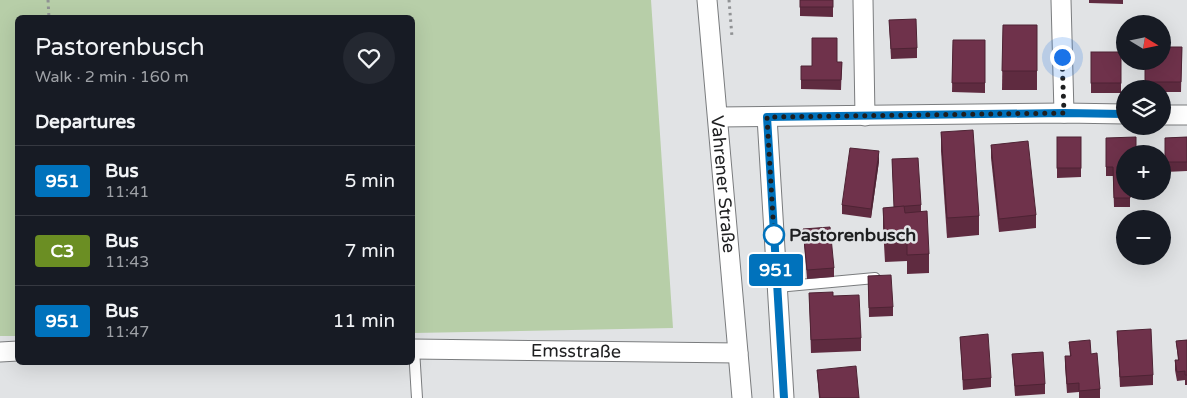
<!DOCTYPE html>
<html lang="en">
<head>
<meta charset="utf-8">
<style>
  :root { --surface:#171b24; --page:#242831; --text:#f1f3f6; --muted:#9ea1a6; --line:#363941 }
  body { margin:0; font-family:"Varela Round",sans-serif; background:var(--page); color:var(--text); height:100vh; display:flex; flex-direction:column; font-size:19px; white-space:nowrap }
  * { box-sizing:border-box; margin:0 }
  p { font-size:16px; color:var(--muted) }
  .icon { flex:none; width:28px; height:28px; fill:none; stroke:currentColor; stroke-width:2; stroke-linecap:round; stroke-linejoin:round }
  .map { position:relative; flex:1; overflow:hidden }
  .details { position:absolute; left:15px; top:15px; width:400px; height:350px; display:flex; flex-direction:column; background:var(--surface); border-radius:8px; box-shadow:0 5px 20px #0002 }
  .details>* { flex:none }
  .badge { padding:0 10px; border-radius:4px; font-size:18px; line-height:32px }
  .needle { width:32px; rotate:100deg }
  .fabs { position:absolute; left:1116px; top:15px; display:grid; gap:10px }
  .fabs a { display:grid; place-items:center; width:55px; height:55px; border-radius:50%; background:var(--surface); box-shadow:0 5px 20px #0002; font-size:25px }
  .you { position:absolute; width:25px; height:25px; margin:-12px; border:4px solid #fff; border-radius:50%; background:#1a73e8; box-shadow:0 0 0 8px #1a73e833 }
  .map>.badge { position:absolute; translate:-50% -50%; box-shadow:0 0 0 2px #fff }
  h2 { padding:0 20px; font-size:19px; line-height:45px }
  .round { display:grid; place-items:center; flex:none; width:52px; height:52px; border-radius:26px; background:var(--page) }
  .headline { display:flex; align-items:center; justify-content:space-between; height:85px; padding:0 20px }
  h1 { font-size:24px; font-weight:600; line-height:38px }
  ul { padding:0; list-style:none }
  li { display:flex; align-items:center; gap:15px; height:70px; padding:0 20px; border-top:1px solid var(--line) }
  li div { flex:1 }
  li b { display:block; font-size:19px }
  li em { font-style:normal }
  li .badge { min-width:55px; font-weight:700; text-align:center }
  .map>svg:first-child { display:block }
</style>
</head>
<body>
<div class="map">
<svg width="1187" height="398" viewBox="0 0 1187 398">
  <rect width="100%" height="100%" fill="#e1e3e5"/>
  <path fill="#b7cea8" d="M 0,0 L 651,0 L 673,328 L 413,333 L 412,18 L 18,18 L 17,336 L 0,336 Z"/>
  <g fill="none" stroke-linecap="round" stroke-linejoin="round">
    <defs>
      <g id="lane">
        <path d="M 777,287 L 875,278"/>
        <path d="M 414,349 L 417,398"/>
      </g>
      <g id="street">
        <path id="s1" d="M 707,0 L 742,398"/>
        <path d="M 863,0 L 865,116"/>
        <path d="M 1061,0 L 1064,113"/>
        <path d="M 1162,115 L 1187,115"/>
        <path d="M 718,117 L 1064,113 L 1125,114"/>
        <path d="M 767,117 L 784,398"/>
        <path id="s2" d="M 412,349 L 738,353"/>
        <path d="M 0,352 L 18,351"/>
      </g>
    </defs>
    <use href="#lane" stroke="#7a7c7e" stroke-width="12"/>
    <use href="#street" stroke="#7a7c7e" stroke-width="21"/>
    <g stroke="#909294" stroke-width="3" stroke-dasharray="2.5 4" stroke-linecap="butt">
      <path d="M 48,0 L 49,18"/>
      <path d="M 729,0 L 732,37"/>
    </g>
    <use href="#lane" stroke="#fff" stroke-width="10"/>
    <use href="#street" stroke="#fff" stroke-width="19"/>
  </g>
  <g fill="#5f2b40">
    <path d="M 833,0 L 833,17 L 800,16 L 800,7 Z"/>
    <path d="M 1089,0 L 1123,0 L 1123,4 L 1089,3 Z"/>
    <path d="M 889,20 L 917,48 L 917,58 L 891,59 Z"/>
    <path d="M 1003,25 L 1037,25 L 1037,90 L 1002,90 Z"/>
    <path d="M 953,40 L 985,40 L 985,93 L 952,92 Z"/>
    <path d="M 1182,47 L 1181,92 L 1162,92 L 1162,89 L 1145,89 L 1145,61 L 1162,61 Z"/>
    <rect x="1091" y="52" width="30" height="41"/>
    <path d="M 837,62 L 842,62 L 841,90 L 801,89 L 801,66 L 812,66 Z"/>
    <path d="M 941,132 L 979,216 L 979,235 L 947,238 L 941,151 Z"/>
    <path d="M 1057,137 L 1081,137 L 1081,177 L 1057,178 Z"/>
    <path d="M 1187,137 L 1187,171 L 1165,172 L 1165,138 Z"/>
    <path d="M 1106,138 L 1125,191 L 1137,191 L 1137,197 L 1130,197 L 1130,207 L 1114,207 L 1113,176 L 1106,176 Z"/>
    <path d="M 991,145 L 1036,215 L 1036,228 L 999,232 L 991,158 Z"/>
    <path d="M 892,159 L 921,205 L 921,212 L 929,254 L 929,273 L 907,274 L 907,261 L 885,262 L 883,227 L 883,208 L 894,207 Z"/>
    <path d="M 879,161 L 871,218 L 842,214 L 842,205 Z"/>
    <path d="M 803,229 L 834,268 L 834,277 L 807,279 Z"/>
    <path d="M 868,276 L 893,307 L 893,316 L 869,317 Z"/>
    <path d="M 809,293 L 833,296 L 861,338 L 861,351 L 811,353 Z"/>
    <path d="M 1117,331 L 1153,375 L 1153,385 L 1120,387 Z"/>
    <path d="M 960,337 L 991,378 L 991,387 L 963,390 Z"/>
    <path d="M 1187,340 L 1187,385 L 1185,385 L 1185,380 L 1177,381 L 1175,370 L 1175,360 L 1178,360 L 1176,341 Z"/>
    <path d="M 1069,342 L 1091,354 L 1100,389 L 1100,398 L 1079,398 L 1079,392 L 1067,393 L 1065,366 L 1065,356 L 1070,356 Z"/>
    <path d="M 1012,354 L 1045,384 L 1045,394 L 1015,396 Z"/>
    <path d="M 817,370 L 859,398 L 819,398 Z"/>
  </g>
  <path fill="#4e2334" d="M 879,151 L 879,161 L 871,218 L 871,209 Z"/>
  <g fill="#6f324b" stroke="#4e2334">
    <rect x="800" y="0" width="33" height="7"/>
    <path d="M 916,19 L 917,48 L 891,49 L 889,20 Z"/>
    <path d="M 1003,25 L 1037,25 L 1037,71 L 1002,71 Z"/>
    <path d="M 812,38 L 837,38 L 837,62 L 842,62 L 841,80 L 801,80 L 801,66 L 812,66 Z"/>
    <path d="M 953,40 L 985,40 L 985,83 L 952,83 Z"/>
    <path d="M 1162,47 L 1182,47 L 1181,82 L 1145,82 L 1145,61 L 1162,61 Z"/>
    <rect x="1091" y="52" width="30" height="31"/>
    <path d="M 973,130 L 979,216 L 947,218 L 941,132 Z"/>
    <rect x="1057" y="137" width="24" height="31"/>
    <path d="M 1136,137 L 1136,154 L 1125,154 L 1125,191 L 1130,191 L 1130,198 L 1114,198 L 1113,167 L 1106,167 L 1106,138 Z"/>
    <path d="M 1187,137 L 1187,162 L 1165,162 L 1165,138 Z"/>
    <path d="M 1028,141 L 1036,215 L 999,219 L 991,145 Z"/>
    <path d="M 850,148 L 879,151 L 871,209 L 842,205 Z"/>
    <path d="M 918,158 L 921,205 L 894,207 L 892,159 Z"/>
    <path d="M 904,206 L 905,213 L 927,211 L 929,254 L 907,255 L 907,242 L 885,243 L 883,208 Z"/>
    <path d="M 830,227 L 834,268 L 807,270 L 803,229 Z"/>
    <path d="M 891,275 L 893,307 L 869,308 L 868,276 Z"/>
    <path d="M 833,292 L 833,296 L 859,295 L 861,338 L 811,340 L 809,293 Z"/>
    <path d="M 1151,329 L 1153,375 L 1120,377 L 1117,331 Z"/>
    <path d="M 988,334 L 991,378 L 963,380 L 960,337 Z"/>
    <path d="M 1090,340 L 1091,354 L 1097,353 L 1100,389 L 1079,391 L 1079,383 L 1067,384 L 1065,356 L 1071,356 L 1069,342 Z"/>
    <path d="M 1187,340 L 1187,375 L 1185,375 L 1185,371 L 1177,372 L 1175,360 L 1179,360 L 1176,341 Z"/>
    <path d="M 1043,352 L 1045,384 L 1015,386 L 1012,354 Z"/>
    <path d="M 856,366 L 859,398 L 820,398 L 817,370 Z"/>
  </g>
  <g fill="none" stroke-linecap="round" stroke-linejoin="round">
    <defs>
      <path id="line" d="M 784,398 L 767,117 L 1064,113 L 1125,114"/>
    </defs>
    <use href="#line" stroke="#fff" stroke-width="11"/>
    <use href="#line" stroke="#0072bc" stroke-width="8"/>
    <path stroke="#1e1f20" stroke-width="5" stroke-dasharray="0 9" d="M 774,235 L 767,117 L 1064,113 L 1062,57"/>
  </g>
  <circle fill="#fff" stroke="#0072bc" stroke-width="2.5" cx="774" cy="235" r="10"/>
  <g text-anchor="middle" stroke-width="5" stroke-linejoin="round" paint-order="stroke">
    <g font-size="18" fill="#1e1f20" stroke="#e1e3e5">
      <text dy="6" stroke="none"><textPath href="#s1" startOffset="185">Vahrener Straße</textPath></text>
      <text dy="6" stroke="none"><textPath href="#s2" startOffset="164">Emsstraße</textPath></text>
    </g>
    <g font-size="18" font-weight="bold" fill="#1e1f20" stroke="#e1e3e5" text-anchor="start">
      <text x="789" y="241">Pastorenbusch</text>
    </g>
  </g>
</svg>
<div class="fabs">
<a><svg class="needle" viewBox="-14 -14 28 28"><path d="M0-13l5 13h-10z" fill="#e53935"/><path d="M0 13l5-13h-10z" fill="#9ea1a6"/></svg></a>
<a><svg class="icon" aria-label="layers" viewBox="0 0 24 24"><path d="M12 4l9 5-9 5-9-5zM3 14l9 5 9-5"/></svg></a>
<a>+</a>
<a>−</a>
</div>
<div class="you" style="left:1062px;top:57px"></div>
<b class="badge" style="left:776px;top:270px;background:#0072bc;color:#fff">951</b>
<section class="details">
<div class="headline"><div><h1>Pastorenbusch</h1><p>Walk · 2 min · 160 m</p></div><a class="round"><svg class="icon" aria-label="heart" viewBox="0 0 24 24"><path d="M12 20l-8-8c-3-5 5-10 8-4 3-6 11-1 8 4z"/></svg></a></div>
<h2>Departures</h2>
<ul>
<li><span class="badge" style="background:#0072bc;color:#fff">951</span><div><b>Bus</b><p>11:41</p></div><em>5 min</em></li>
<li><span class="badge" style="background:#6b8e23;color:#fff">C3</span><div><b>Bus</b><p>11:43</p></div><em>7 min</em></li>
<li><span class="badge" style="background:#0072bc;color:#fff">951</span><div><b>Bus</b><p>11:47</p></div><em>11 min</em></li>
</ul>
</section>
</div>
</body>
</html>
